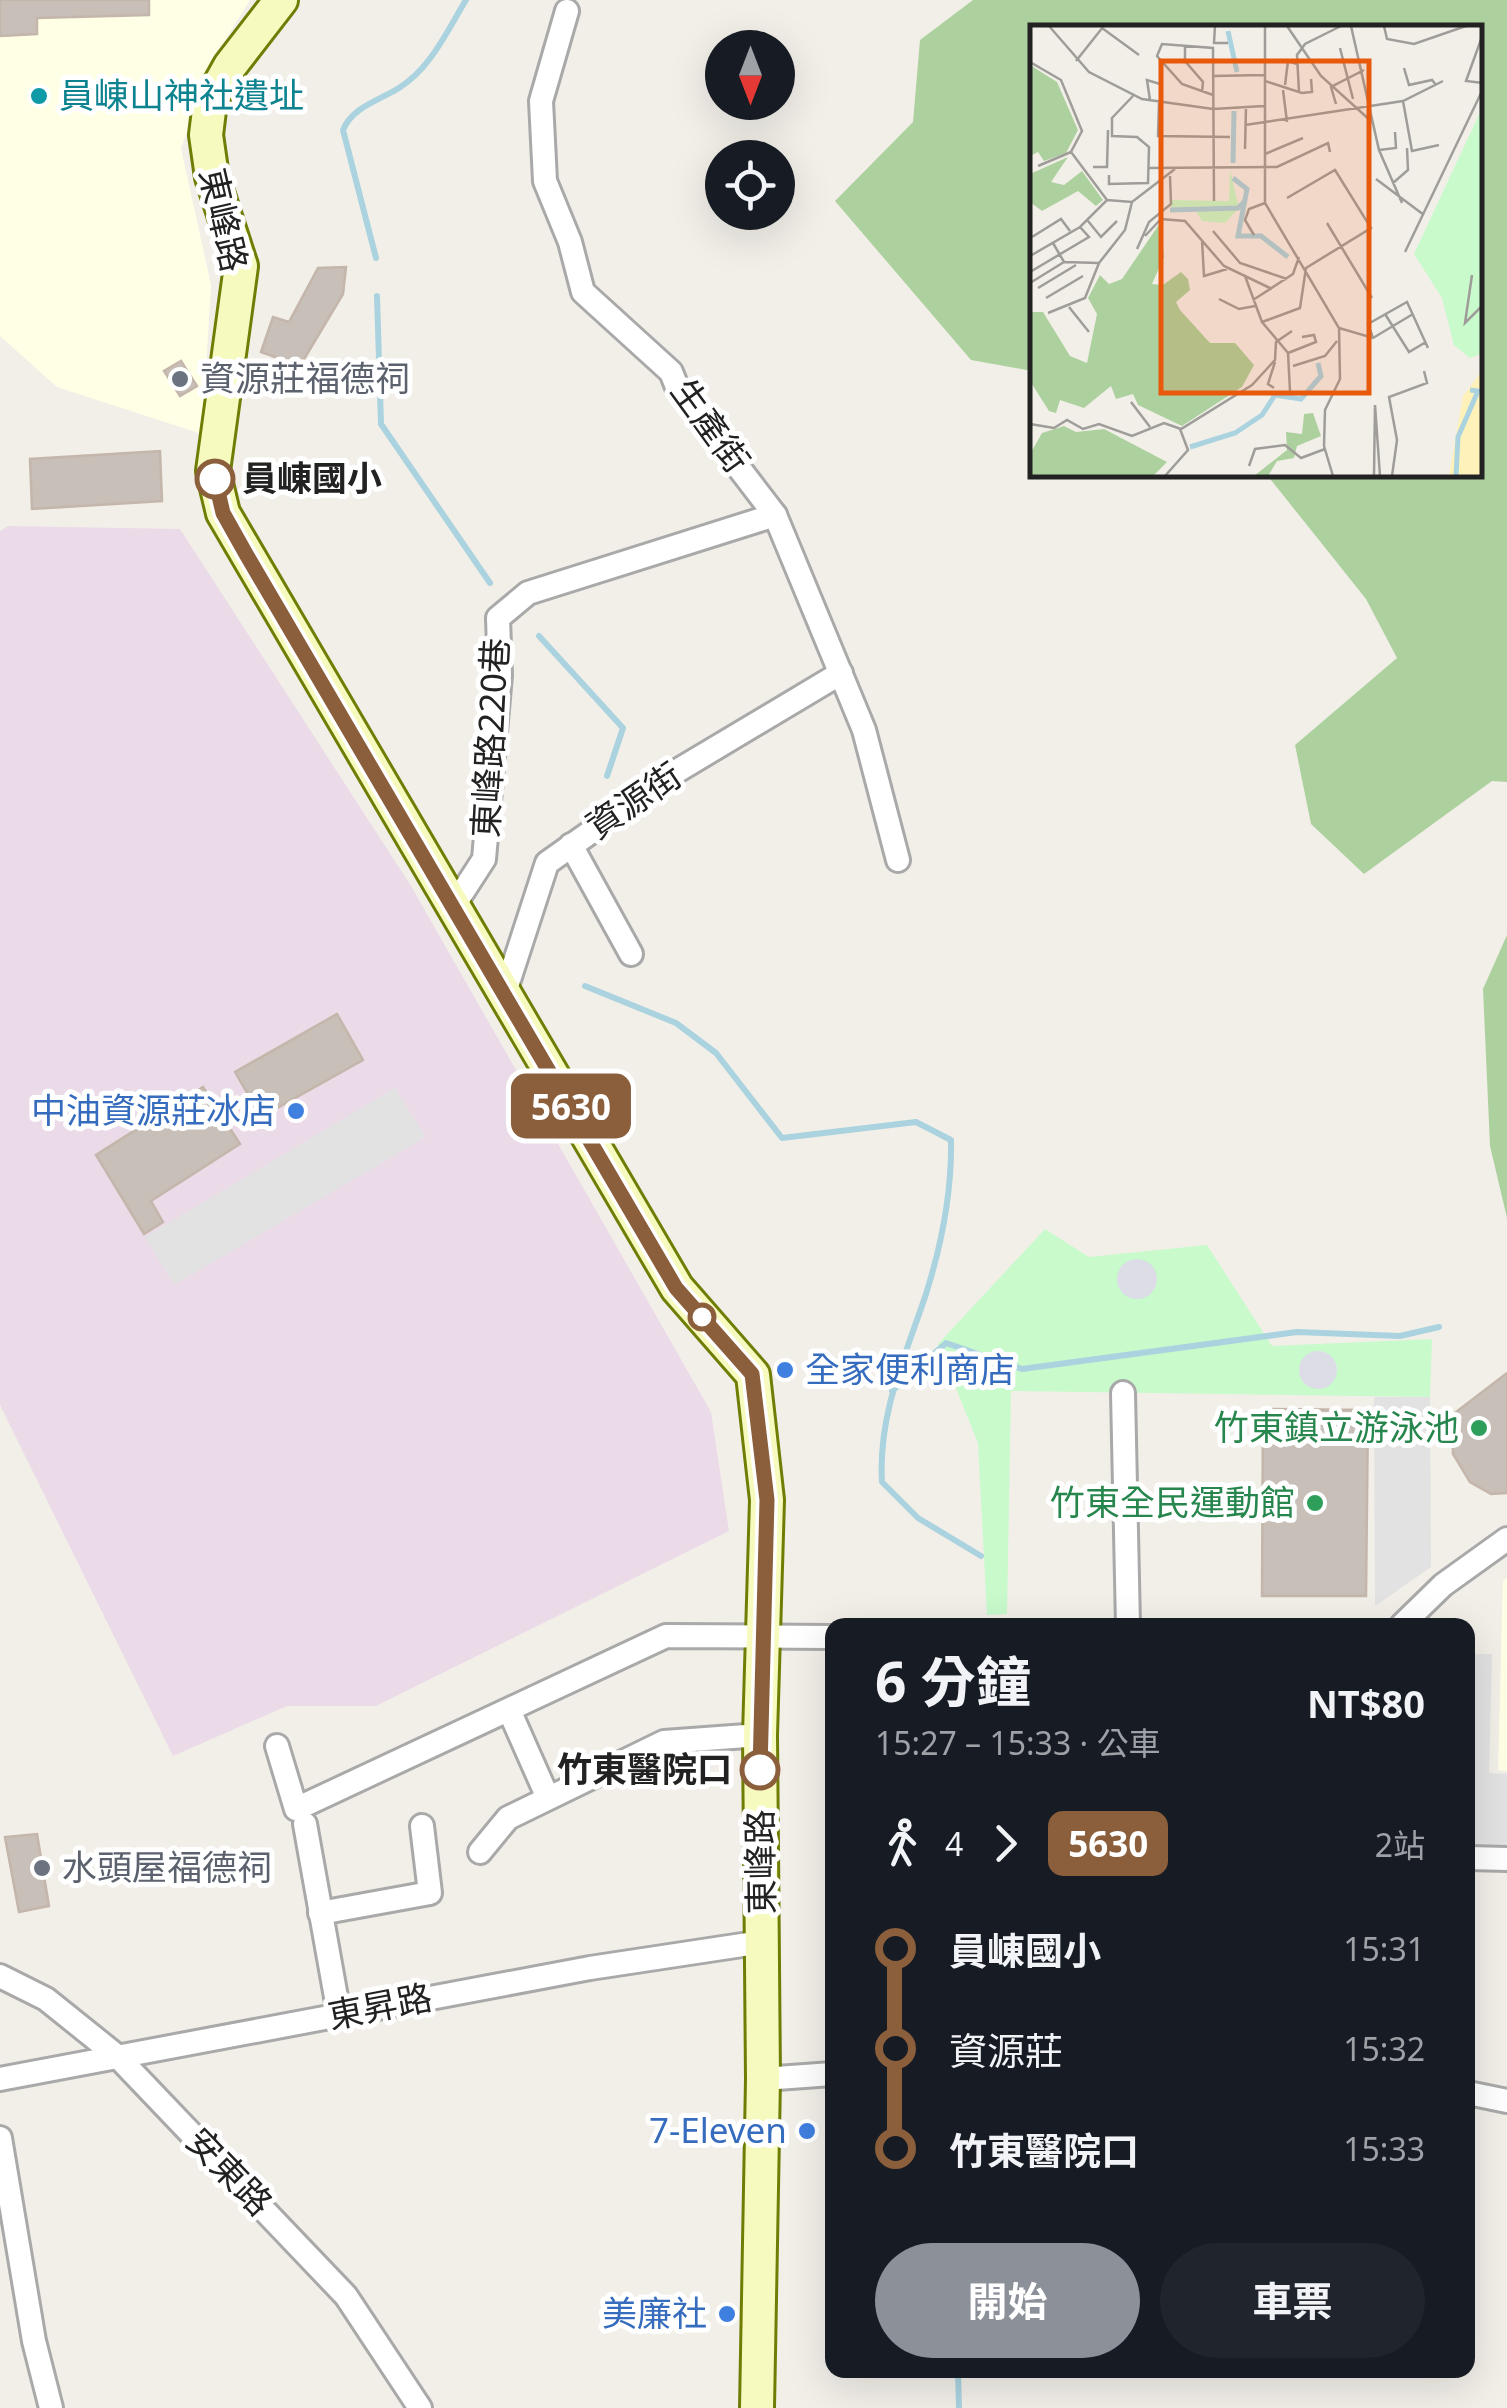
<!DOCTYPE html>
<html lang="zh-TW">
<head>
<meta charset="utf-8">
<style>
  :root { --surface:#171b24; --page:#20242c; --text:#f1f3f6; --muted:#9ea1a6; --accent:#8c9099 }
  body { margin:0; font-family:"Noto Sans","Noto Sans TC",sans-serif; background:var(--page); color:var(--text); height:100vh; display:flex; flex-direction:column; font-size:38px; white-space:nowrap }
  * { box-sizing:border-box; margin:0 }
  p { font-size:32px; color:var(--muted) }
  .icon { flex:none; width:55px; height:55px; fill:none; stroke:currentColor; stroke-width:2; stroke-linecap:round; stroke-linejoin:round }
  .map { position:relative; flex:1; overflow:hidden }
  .panel { position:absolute; left:825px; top:1618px; width:650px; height:760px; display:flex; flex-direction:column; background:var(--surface); border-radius:20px; box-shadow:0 10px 40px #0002 }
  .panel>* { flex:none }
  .badge { padding:0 20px; border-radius:15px; font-size:35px; line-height:65px }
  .needle { width:65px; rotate:180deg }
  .tools { position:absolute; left:705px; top:30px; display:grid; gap:20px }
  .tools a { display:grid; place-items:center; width:90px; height:90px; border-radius:50%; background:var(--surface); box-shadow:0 10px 40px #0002; font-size:50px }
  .map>.badge { position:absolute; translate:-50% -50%; box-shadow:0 0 0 5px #fff }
  .legs { display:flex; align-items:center; gap:15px; height:110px; padding:0 50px; font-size:32px }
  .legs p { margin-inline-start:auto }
  .summary { display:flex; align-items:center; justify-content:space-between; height:170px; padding:0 50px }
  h1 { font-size:55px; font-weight:700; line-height:75px }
  .cta { display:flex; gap:20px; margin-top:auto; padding:20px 50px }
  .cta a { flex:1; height:115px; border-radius:60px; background:var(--accent); color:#fff; font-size:40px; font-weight:700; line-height:115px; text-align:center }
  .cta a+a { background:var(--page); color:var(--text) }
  ul { padding:0 50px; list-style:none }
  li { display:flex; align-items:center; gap:35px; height:100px; font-size:38px }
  li i { display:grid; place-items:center; width:15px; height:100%; margin:0 12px; background:currentColor }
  li i::after { content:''; width:25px; height:25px; margin:-12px; border:8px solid; border-radius:50%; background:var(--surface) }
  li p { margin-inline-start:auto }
  li:first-child i { background:linear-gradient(#0000 50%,currentColor 0) }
  li:last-child i { background:linear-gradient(currentColor 50%,#0000 0) }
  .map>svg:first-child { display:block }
</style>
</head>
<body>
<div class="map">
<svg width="1507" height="2408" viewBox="0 0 1507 2408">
  <rect width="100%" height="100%" fill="#f2efe9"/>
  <path fill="#ebdbe8" d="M 8,526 L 180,529 L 411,886 L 711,1412 L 729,1531 L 376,1706 L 287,1706 L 173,1756 L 0,1405 L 0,531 Z"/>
  <g fill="#ffffe5">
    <path d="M 0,0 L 250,0 L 214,58 L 181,148 L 211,285 L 202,434 L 57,387 L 0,336 Z"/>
    <path d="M 1507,1578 L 1507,1771 L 1498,1770 L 1503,1581 Z"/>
  </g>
  <g fill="#add19e">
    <path d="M 973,0 L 1507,0 L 1507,782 L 1492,781 L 1364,874 L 1311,824 L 1295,745 L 1397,658 L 1366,599 L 1267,475 L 1480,475 L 1480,28 L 1032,28 L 1032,371 L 971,360 L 835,201 L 913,122 L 920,40 Z"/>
    <path d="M 1507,935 L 1507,1218 L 1490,1146 L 1483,989 Z"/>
  </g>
  <path fill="#c8facc" d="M 1045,1229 L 1089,1257 L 1207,1245 L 1272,1346 L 1432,1339 L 1430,1397 L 1011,1391 L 1007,1614 L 987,1615 L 978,1443 L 938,1344 Z"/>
  <g fill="#e2e2e2">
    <path d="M 395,1088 L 426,1137 L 174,1285 L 145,1237 Z"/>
    <path d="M 1374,1397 L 1430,1397 L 1431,1567 L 1375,1606 Z"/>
    <path d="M 1468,1654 L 1492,1654 L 1489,1773 L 1507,1774 L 1507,1850 L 1468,1849 Z"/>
  </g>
  <g fill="#dddde8">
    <circle cx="1137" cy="1279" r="20"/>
    <circle cx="1318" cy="1370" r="19"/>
  </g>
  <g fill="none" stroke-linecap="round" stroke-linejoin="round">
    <g stroke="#aad3df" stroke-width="6">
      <path d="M 376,258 L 343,130 C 352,107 380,100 399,88 C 431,68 447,31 466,0"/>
      <path d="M 377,296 L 381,424 L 490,583"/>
      <path d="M 539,636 L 623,728 L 607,776"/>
      <path d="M 585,986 L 676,1023 L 716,1053 L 782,1138 L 916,1122 L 951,1140 C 952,1194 942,1243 926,1294 C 905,1357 878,1414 882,1482 L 918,1518 L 981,1556"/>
      <path d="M 892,1391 L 946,1343 L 1022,1369 L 1297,1332 L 1400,1336 L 1439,1327"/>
      <path d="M 958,2370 L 959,2408"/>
    </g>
  </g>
  <g fill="#c7bfb8" stroke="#c4b6ab" stroke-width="2.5">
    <path d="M 0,0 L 149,0 L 149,15 L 37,18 L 37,34 L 0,36 Z"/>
    <path d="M 346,267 L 343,294 L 300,366 L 261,352 L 273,317 L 289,322 L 318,268 Z"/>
    <path d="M 181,361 L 197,386 L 180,396 L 164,371 Z"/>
    <path d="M 160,451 L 162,501 L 32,509 L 30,459 Z"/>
    <path d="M 337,1014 L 363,1060 L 261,1117 L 235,1072 Z"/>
    <path d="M 203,1087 L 240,1144 L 151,1201 L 163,1222 L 144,1234 L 96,1155 Z"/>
    <path d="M 1507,1373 L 1507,1493 L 1491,1494 L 1470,1482 L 1453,1454 L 1452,1415 Z"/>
    <path d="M 1263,1409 L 1368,1410 L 1366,1596 L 1262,1596 Z"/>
    <path d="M 37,1834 L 49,1906 L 19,1912 L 5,1837 Z"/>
  </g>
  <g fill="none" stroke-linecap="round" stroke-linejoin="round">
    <defs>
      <g id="minor">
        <path d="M 567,11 L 541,101 L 545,181 L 570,242 L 583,292 L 671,372 L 677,387 L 775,515 L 864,730 L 898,860"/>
        <path d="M 571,845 L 631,954"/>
        <path d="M 453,907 L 484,859 L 500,675 L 498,618 L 528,593 L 775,515"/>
        <path d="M 505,992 L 547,863 L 677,771 L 841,673"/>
        <path d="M 1123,1393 L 1128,1625"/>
        <path d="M 1402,1625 L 1443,1585 L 1507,1539"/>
        <path d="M 509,1710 L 548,1798"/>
        <path d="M 277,1746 L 296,1809 L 666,1636 L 832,1637"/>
        <path d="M 305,1824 L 339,2014"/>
        <path d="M 480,1852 L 508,1818 L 664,1742 L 760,1735"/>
        <path d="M 1468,1858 L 1507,1859"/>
        <path d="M 320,1913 L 430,1893 L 422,1826"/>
        <path d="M 0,1976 L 46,1999 L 117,2056 L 346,2296 L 420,2408"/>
        <path d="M 0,2079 L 590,1968 L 762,1942"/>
        <path d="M 763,2079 L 832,2074"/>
        <path d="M 1468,2093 L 1507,2101"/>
        <path d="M 0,2138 L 34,2341 L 51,2408"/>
      </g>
      <path id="secondary" d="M 281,0 L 230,66 L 210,102 L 206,135 L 212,177 L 241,266 L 213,471 L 223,513 L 677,1288 L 753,1375 L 767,1500 L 760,1735 L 763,2079 L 757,2408"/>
    </defs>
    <use href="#minor" stroke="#a9a9a9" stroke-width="28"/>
    <use href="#secondary" stroke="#707d05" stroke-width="38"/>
    <use href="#minor" stroke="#fff" stroke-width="22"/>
    <use href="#secondary" stroke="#f7fabf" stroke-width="32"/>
  </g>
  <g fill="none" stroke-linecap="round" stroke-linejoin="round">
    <defs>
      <path id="line-1" d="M 215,479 L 223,513 L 246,554 L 676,1288 L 752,1374 L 767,1500 L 760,1770"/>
    </defs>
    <use href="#line-1" stroke="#fff" stroke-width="22"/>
    <use href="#line-1" stroke="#8b5e3c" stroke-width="15"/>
  </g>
  <circle fill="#0f9aa8" stroke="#fff" stroke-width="4" cx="39" cy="96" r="10"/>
  <g fill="#6b7280" stroke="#fff" stroke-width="4">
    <circle cx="180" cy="379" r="10"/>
    <circle cx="42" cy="1868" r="10"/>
  </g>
  <g fill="#fff" stroke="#8b5e3c" stroke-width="5">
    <circle cx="215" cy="479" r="18"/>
    <circle cx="702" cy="1317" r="12"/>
    <circle cx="760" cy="1770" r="18"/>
  </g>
  <g fill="#3f7fe0" stroke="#fff" stroke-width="4">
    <circle cx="296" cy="1111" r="10"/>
    <circle cx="785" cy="1370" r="10"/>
    <circle cx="807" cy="2131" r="10"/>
    <circle cx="727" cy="2314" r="10"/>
  </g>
  <g fill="#2e9e5b" stroke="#fff" stroke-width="4">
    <circle cx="1479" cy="1428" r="10"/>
    <circle cx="1315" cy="1503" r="10"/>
  </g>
  <g text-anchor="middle" stroke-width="10" stroke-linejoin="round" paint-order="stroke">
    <g font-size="35" fill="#0d838f" stroke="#fff" text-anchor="start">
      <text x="59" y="108">員崠山神社遺址</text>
    </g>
    <g font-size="35" fill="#222" stroke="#fff">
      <text transform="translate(223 220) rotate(77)" y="12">東峰路</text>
      <text transform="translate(710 426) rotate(54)" y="12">生產街</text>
      <text transform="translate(491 738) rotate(-87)" y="12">東峰路220巷</text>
      <text transform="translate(634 801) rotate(-34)" y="12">資源街</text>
      <text transform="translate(761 1862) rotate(-91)" y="12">東峰路</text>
      <text transform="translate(380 2007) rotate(-11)" y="12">東昇路</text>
      <text transform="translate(229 2172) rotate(46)" y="12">安東路</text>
    </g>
    <g font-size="35" fill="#5b616d" stroke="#fff" text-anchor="start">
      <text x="200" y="391">資源莊福德祠</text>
      <text x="62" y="1880">水頭屋福德祠</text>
    </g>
    <g font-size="35" font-weight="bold" fill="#222" stroke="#fff" text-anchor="start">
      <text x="242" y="491">員崠國小</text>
      <text x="732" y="1782" text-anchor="end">竹東醫院口</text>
    </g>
    <g font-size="35" fill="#366cbe" stroke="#fff" text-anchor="end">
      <text x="276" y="1123">中油資源莊冰店</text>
      <text x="805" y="1382" text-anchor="start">全家便利商店</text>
      <text x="787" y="2143">7-Eleven</text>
      <text x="707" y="2326">美廉社</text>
    </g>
    <g font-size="35" fill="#27864d" stroke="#fff" text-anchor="end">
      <text x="1459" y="1440">竹東鎮立游泳池</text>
      <text x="1295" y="1515">竹東全民運動館</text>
    </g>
  </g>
  <g transform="translate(1030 25)">
    <rect width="452" height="452" fill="#f2efe9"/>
    <path d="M 0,40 L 27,57 L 48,105 L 36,128 L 14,136 L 8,127 L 0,131 ZM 38,132 L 21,157 L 34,160 L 52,146 L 73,175 L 66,181 L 48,166 L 12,186 L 0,177 L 0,149 ZM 130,198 L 134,232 L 122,259 L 133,260 L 151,247 L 158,254 L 160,265 L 146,277 L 150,285 L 180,318 L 205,318 L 224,340 L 212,362 L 152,401 L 108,380 L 103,369 L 86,374 L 81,361 L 54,383 L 30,375 L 26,388 L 19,386 L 0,356 L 0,287 L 13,287 L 40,331 L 57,338 L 67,289 L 58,273 L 70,250 L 79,259 L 92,254 ZM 283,388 L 291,411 L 267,421 L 264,433 L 247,436 L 238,451 L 224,451 L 257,425 L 256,407 L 272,409 L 274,389 ZM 34,401 L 46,407 L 74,404 L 137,437 L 123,451 L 0,451 L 0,429 L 12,408 Z" fill="#add19e"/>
    <path d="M 452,346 L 452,451 L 419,451 L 433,371 Z" fill="#fff1ba"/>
    <path d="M 452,83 L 453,328 L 440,333 L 424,320 L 412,273 L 384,229 ZM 200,145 L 209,183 L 195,198 L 172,196 L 163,182 L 141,183 L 141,175 L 199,176 Z" fill="#c8facc"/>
    <path fill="none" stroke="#aad3df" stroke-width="5" d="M 198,6 L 207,47M 203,138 L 204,86M 203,153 L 217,164 L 208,211 L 231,211 L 258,232M 140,185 L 208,183 L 215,176M 160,422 L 205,408 L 232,390 L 245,370 L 271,374 L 291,351 L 288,338M 426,451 L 428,412 L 448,366 L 440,365"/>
    <path fill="none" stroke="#9f9d99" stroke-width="2.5" d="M 19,1 L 59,47 L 112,74 L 183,84 L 234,81M 185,1 L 184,18 L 198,18M 235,1 L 235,178 L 309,303 L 310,354 L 295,385 L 294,421 L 303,451M 257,1 L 291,51 L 342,97M 321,1 L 349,125 L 372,178M 354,1 L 357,14 L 384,19 L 436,1M 72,3 L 109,30M 453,9 L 436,56 L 453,58M 155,21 L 155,36 L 173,57 L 172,67M 310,23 L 323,74M 46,36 L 73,2M 0,37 L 31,55 L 52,106 L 41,127 L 77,175M 374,43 L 379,60 L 402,55 L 406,60M 183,51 L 234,50M 235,56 L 272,68 L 282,67 L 281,54M 255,60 L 258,36 L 267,39M 253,65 L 257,97M 269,67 L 267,30 L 275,19 L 311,1M 183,70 L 152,59 L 127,31 L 132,19 L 183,23 L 184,176M 120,75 L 117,55 L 130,59M 373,76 L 382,126 L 409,120M 129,78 L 128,111 L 200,112M 306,79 L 301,62 L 334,45M 81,94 L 103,71M 215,100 L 373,76 L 413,56M 215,124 L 216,82M 349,125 L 366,123 L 365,107M 235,129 L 273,113M 8,141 L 41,127M 63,142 L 77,142 L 78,105M 118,143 L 247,142 L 298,118 L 300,127M 79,150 L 79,159 L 118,158 L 119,122 L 107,112 L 82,111 L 82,93M 346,154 L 394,190M 363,158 L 378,145 L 377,123M 58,196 L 71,212 L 87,196M 297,198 L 342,273M 183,206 L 210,238 L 257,254M 224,210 L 215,195 L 219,184 L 235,178M 115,211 L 131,194 L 155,196 L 194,241 L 242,264M 2,212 L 31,194 L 40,206M 172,215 L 174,251 L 197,244M 23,218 L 34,237 L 69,238 L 95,205 L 102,177M 107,224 L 119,197 L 141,179 L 140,151M 375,227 L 453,64M 0,231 L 50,202 L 77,175 L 102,177 L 145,144M 0,247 L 59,212 L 50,202M 442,250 L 435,298 L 453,280M 215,251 L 232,297 L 258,328 L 260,366M 0,258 L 34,237M 8,263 L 46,240M 16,273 L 53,251M 189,274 L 209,284 L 225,281M 223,275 L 263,249 L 269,232M 39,282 L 59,307M 18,288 L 55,273 L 69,238M 355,289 L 379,327 L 396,317M 232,297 L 270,283 L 276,243 L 341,203 L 305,145 L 257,173M 309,303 L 343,313 L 383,289M 343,313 L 338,299 L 377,277 L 398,323M 258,328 L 286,317 L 284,310 L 272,312M 263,341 L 295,331 L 307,316M 244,363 L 238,359 L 245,337M 101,377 L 120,402M 0,399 L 24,403 L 37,395 L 53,404 L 69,399 L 102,411 L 134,398 L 151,404 L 222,360 L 245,335 L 246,317 L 262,306M 219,441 L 225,424 L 255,420 L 271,433 L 295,424M 135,451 L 158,425 L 150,404M 344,451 L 345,380 L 350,451M 362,451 L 367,415 L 359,372 L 397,358 L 394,346"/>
    <path fill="#e8590c" fill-opacity="0.15" stroke="#e8590c" stroke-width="5" d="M 131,36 L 339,36 L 339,368 L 131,368 Z"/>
    <rect width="452" height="452" fill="none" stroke="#222" stroke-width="5"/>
  </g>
</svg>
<div class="tools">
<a><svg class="needle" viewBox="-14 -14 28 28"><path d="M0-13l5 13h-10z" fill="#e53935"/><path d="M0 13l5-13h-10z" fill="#9ea1a6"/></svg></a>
<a><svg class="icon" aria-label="locate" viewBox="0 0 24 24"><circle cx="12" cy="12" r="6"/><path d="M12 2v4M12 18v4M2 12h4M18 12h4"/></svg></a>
</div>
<b class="badge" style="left:571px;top:1106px;background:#8b5e3c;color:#fff">5630</b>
<section class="panel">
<div class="summary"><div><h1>6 分鐘</h1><p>15:27 – 15:33 · 公車</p></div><b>NT$80</b></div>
<div class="legs"><svg class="icon" aria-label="walk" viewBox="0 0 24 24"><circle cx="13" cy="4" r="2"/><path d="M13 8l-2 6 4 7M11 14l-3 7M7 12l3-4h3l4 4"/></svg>4<svg class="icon" aria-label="forward" viewBox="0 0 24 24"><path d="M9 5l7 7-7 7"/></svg><b class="badge" style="background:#8b5e3c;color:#fff">5630</b><p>2站</p></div>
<ul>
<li><i style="color:#8b5e3c"></i><b>員崠國小</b><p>15:31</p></li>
<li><i style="color:#8b5e3c"></i><span>資源莊</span><p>15:32</p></li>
<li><i style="color:#8b5e3c"></i><b>竹東醫院口</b><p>15:33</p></li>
</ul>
<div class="cta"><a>開始</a><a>車票</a></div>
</section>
</div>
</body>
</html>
